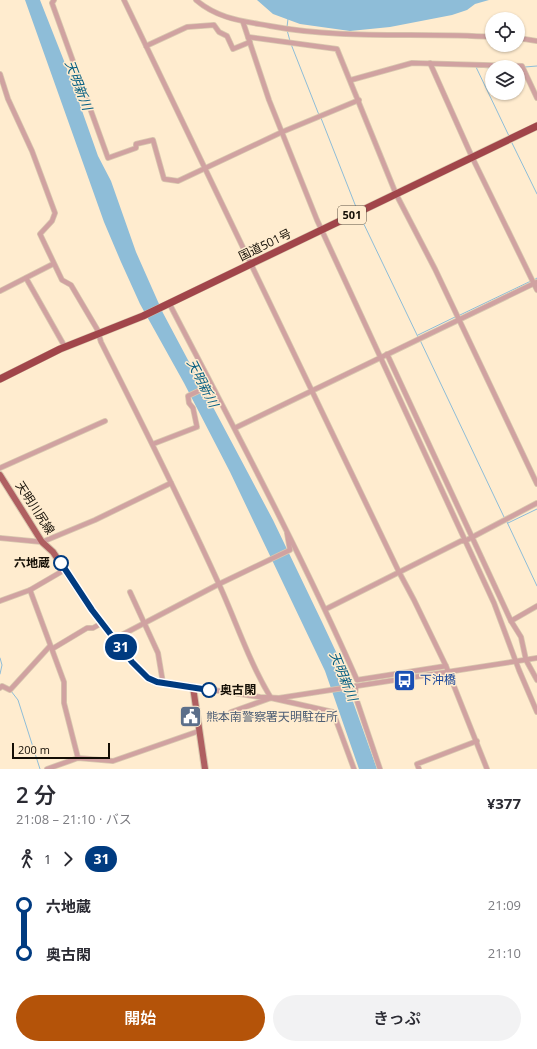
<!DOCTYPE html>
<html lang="ja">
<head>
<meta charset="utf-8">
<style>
  :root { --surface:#fff; --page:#f2f2f3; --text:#2b2b33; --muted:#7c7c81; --accent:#b45309 }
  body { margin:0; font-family:"Open Sans","Noto Sans JP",sans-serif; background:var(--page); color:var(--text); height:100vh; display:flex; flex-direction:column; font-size:15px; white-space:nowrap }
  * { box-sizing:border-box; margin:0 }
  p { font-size:13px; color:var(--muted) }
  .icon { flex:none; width:22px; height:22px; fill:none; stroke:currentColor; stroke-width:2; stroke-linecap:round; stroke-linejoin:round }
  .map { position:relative; height:769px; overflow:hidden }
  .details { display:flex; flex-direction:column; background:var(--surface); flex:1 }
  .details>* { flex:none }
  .badge { padding:0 8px; border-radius:13px; font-size:14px; line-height:26px }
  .tools { position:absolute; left:485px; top:12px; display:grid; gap:8px }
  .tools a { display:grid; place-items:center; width:40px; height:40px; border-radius:50%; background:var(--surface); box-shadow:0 1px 3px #0004; font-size:20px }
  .scale { position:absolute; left:12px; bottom:10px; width:98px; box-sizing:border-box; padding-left:4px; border:2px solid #140e05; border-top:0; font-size:11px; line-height:14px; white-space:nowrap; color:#140e05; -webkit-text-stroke:3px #ffeccf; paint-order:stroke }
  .map>.badge { position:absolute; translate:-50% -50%; box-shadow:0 0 0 2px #fff }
  .legs { display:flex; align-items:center; gap:6px; height:44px; padding:0 16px; font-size:13px }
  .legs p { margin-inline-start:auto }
  .overview { display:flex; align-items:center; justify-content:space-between; height:68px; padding:0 16px }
  h1 { font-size:22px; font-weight:600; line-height:30px }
  .action { display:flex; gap:8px; margin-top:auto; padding:8px 16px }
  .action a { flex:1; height:46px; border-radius:24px; background:var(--accent); color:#fff; font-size:16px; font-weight:600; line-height:46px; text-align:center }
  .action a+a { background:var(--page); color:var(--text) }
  ul { padding:0 16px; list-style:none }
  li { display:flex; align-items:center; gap:14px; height:48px; font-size:15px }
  li i { display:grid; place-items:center; width:6px; height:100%; margin:0 5px; background:currentColor }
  li i::after { content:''; width:10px; height:10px; margin:-5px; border:3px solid; border-radius:50%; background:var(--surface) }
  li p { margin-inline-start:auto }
  li:first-child i { background:linear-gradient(#0000 50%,currentColor 0) }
  li:last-child i { background:linear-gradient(currentColor 50%,#0000 0) }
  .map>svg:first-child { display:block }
</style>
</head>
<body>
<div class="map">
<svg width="537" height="769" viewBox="0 0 537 769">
  <rect width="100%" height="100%" fill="#ffeccf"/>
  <g fill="#8ebdd8">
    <path d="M 25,0 L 40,0 L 68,71 L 98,156 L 111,181 L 136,252 L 163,313 L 273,520 L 322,622 L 345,671 L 351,696 L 377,769 L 359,769 L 325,671 L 230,472 L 184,383 L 140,304 L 121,262 L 104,222 Z"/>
    <path d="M 257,0 L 489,0 L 475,4 L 467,10 L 452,15 L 390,27 L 350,31 L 300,24 L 273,14 Z"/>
  </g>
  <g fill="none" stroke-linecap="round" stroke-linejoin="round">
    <g stroke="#8ebdd8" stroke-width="1">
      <path d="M 287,27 L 288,19"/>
      <path d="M 287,30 L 290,41"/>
      <path d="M 291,44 L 319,115"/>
      <path d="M 525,67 L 537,66"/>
      <path d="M 492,68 L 476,67 L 509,136"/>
      <path d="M 321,118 L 356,207"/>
      <path d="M 512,143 L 537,194"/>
      <path d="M 360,216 L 418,337"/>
      <path d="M 534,280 L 537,278"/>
      <path d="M 460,315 L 531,281"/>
      <path d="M 418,335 L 455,317"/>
      <path d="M 420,340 L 504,517"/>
      <path d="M 507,522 L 537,586"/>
      <path d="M 508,523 L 537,509"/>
      <path d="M 0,658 L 2,665 L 0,674"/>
      <path d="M 11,691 L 18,700 L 40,769"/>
    </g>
    <defs>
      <g id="minor">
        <path d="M 54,0 L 52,3 L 108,158 L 136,148 L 136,144 L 153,140 L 164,179 L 178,181 L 282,132 L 359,100"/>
        <path d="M 124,0 L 399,572 L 414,600 L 446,666 L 487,769"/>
        <path d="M 196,0 C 218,19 243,21 270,26 C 345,40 417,32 492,37"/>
        <path d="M 243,22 L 269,100 L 317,220 L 494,603 L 519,670 L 537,712"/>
        <path d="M 248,37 L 337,49 L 396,194 L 435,269 L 537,484"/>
        <path d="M 518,38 L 537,41"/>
        <path d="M 146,46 L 187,27 L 214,25 L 219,32 L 227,36 L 233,49 L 250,42"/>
        <path d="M 430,63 L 472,157 L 537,290"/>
        <path d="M 0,74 L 8,99 L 32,151 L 55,213 L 52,221 L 40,234 L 62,280 L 71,285 L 97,329 L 101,342 C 141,421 181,501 218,582 C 236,621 249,662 271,698"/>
        <path d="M 351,80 L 412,63 L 522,66 L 537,98"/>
        <path d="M 26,278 L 65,347"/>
        <path d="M 0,291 L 53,264"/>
        <path d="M 169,303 C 234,428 300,551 357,680 L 446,666"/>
        <path d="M 387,354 L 511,621 L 521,637 L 526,660 L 537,680"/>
        <path d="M 235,428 L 537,282"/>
        <path d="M 153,444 L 197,427 L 193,408 L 189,403 L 188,396 L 207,387 L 215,400 L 220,402"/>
        <path d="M 0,468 L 105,421"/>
        <path d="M 0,538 L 42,542 L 95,520 L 171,483"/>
        <path d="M 30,590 L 64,682 L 64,703 L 78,758"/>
        <path d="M 130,592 L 158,653 L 163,683"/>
        <path d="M 0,601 L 30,590 L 66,569"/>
        <path d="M 326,609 L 461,541 L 465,541 L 537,503"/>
        <path d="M 511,621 L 537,606"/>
        <path d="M 114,639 L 219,584 L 290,550 L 287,533"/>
        <path d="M 52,649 L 87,628 L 93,628 L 102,623"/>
        <path d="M 356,686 L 355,695 L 380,769"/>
        <path d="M 193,687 L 260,697 L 279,698 L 537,658"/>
        <path d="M 0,688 L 2,686 L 10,690 L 50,646"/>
        <path d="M 231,712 L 271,698 L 333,712 L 354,769"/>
        <path d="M 47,769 L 78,758 L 113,761 L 199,731"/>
        <path d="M 419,769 L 417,764 L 477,741"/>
      </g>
      <path id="major" d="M 0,475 L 42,542 L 53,552 L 92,610 L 132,662 L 148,678 L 157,682 L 193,687 L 205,769"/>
      <path id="highway" d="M 0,379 L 60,349 L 143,316 L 537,126"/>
    </defs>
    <use href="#minor" stroke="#d9c8af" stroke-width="6"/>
    <use href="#major" stroke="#d9c8af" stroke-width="8"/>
    <use href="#highway" stroke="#d9c8af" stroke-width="8"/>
    <use href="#minor" stroke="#d0a2a1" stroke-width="4.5"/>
    <use href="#major" stroke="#af5f61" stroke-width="6"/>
    <use href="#highway" stroke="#a1454a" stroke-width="7"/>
  </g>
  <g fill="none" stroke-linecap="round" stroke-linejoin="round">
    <defs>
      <path id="line-1" d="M 61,563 L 92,610 L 132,662 L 148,678 L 157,682 L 209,690"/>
    </defs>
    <use href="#line-1" stroke="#fff" stroke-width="9"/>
    <use href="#line-1" stroke="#003b80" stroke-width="6"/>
  </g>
  <defs>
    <symbol id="bus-square" viewBox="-11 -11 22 22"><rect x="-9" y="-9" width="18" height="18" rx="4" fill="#1a4fb4" stroke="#ffeccf"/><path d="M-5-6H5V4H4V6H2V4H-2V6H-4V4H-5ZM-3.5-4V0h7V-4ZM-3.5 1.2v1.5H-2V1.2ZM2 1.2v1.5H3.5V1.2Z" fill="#fff"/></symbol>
    <symbol id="civic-square" viewBox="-11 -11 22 22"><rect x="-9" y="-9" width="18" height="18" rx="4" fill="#5c6f8a" stroke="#ffeccf"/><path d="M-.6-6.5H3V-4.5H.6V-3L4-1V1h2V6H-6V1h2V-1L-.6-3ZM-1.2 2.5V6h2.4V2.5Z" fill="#fff"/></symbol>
  </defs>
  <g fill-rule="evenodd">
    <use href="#bus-square" x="392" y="668" width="25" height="25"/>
    <use href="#civic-square" x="178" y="704" width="25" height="25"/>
  </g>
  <g fill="#fff" stroke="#003b80" stroke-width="2">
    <circle cx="61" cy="563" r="7"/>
    <circle cx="209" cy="690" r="7"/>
  </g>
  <g text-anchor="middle" stroke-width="3" stroke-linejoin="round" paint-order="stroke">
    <rect fill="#ffeccf" stroke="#5a5142" stroke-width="1" x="338" y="206" width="28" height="18" rx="3"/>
    <g font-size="11" font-weight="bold" fill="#140e05">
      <text x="352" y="219">501</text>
    </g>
    <g font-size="12" fill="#140e05" stroke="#ffeccf">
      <text transform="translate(265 245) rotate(-26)" y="4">国道501号</text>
      <text transform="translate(35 508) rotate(57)" y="4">天明川尻線</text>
    </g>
    <g font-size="12" font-weight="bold" fill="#140e05" stroke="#ffeccf" text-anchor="end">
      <text x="50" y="567">六地蔵</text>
      <text x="220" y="694" text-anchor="start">奥古閑</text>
    </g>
    <g font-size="12" fill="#164399" stroke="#ffeccf" text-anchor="start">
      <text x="420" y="684">下沖橋</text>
    </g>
    <g font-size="12" fill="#4e5e75" stroke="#ffeccf" text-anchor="start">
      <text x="206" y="721">熊本南警察署天明駐在所</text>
    </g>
    <g font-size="13" font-style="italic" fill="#065f83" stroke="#ffeccf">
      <text transform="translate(79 85) rotate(69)" y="5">天明新川</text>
      <text transform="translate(203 383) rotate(63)" y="5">天明新川</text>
      <text transform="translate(344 676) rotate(68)" y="5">天明新川</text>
    </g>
  </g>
</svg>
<div class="tools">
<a><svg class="icon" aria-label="locate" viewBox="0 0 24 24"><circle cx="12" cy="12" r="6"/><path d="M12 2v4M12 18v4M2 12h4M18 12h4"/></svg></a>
<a><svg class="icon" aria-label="layers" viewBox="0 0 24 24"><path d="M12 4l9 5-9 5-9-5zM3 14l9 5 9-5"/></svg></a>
</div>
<div class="scale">200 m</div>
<b class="badge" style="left:121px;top:647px;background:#003b80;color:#fff">31</b>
</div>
<section class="details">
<div class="overview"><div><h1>2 分</h1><p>21:08 – 21:10 · バス</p></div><b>¥377</b></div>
<div class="legs"><svg class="icon" aria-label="walk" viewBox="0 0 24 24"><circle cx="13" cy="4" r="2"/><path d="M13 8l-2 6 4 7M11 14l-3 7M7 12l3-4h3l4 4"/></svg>1<svg class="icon" aria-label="forward" viewBox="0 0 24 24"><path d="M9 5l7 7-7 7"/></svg><b class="badge" style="background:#003b80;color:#fff">31</b></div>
<ul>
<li><i style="color:#003b80"></i><b>六地蔵</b><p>21:09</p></li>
<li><i style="color:#003b80"></i><b>奥古閑</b><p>21:10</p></li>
</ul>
<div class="action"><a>開始</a><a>きっぷ</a></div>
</section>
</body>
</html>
